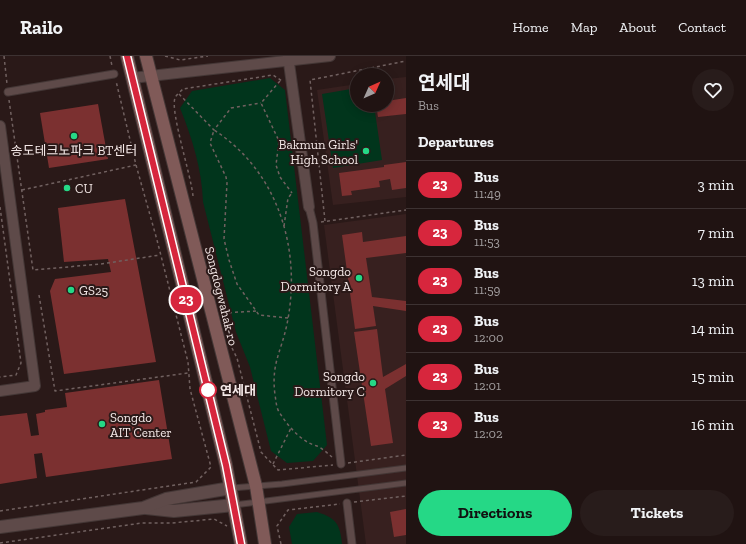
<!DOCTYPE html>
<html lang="en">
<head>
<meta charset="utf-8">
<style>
  :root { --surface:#201312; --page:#281c1b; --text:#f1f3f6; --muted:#a29e9f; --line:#3d3232; --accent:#25d886 }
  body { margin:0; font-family:"Zilla Slab","Noto Sans KR",serif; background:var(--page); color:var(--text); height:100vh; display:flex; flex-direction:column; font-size:15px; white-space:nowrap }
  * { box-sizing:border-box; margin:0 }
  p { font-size:13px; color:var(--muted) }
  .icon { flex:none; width:22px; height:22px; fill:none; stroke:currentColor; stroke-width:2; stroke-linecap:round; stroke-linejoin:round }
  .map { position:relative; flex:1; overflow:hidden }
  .side { display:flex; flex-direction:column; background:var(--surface); width:340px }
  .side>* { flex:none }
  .badge { padding:0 8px; border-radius:13px; font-size:14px; line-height:26px }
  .needle { width:26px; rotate:45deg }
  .fabs { position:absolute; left:350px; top:12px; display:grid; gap:8px }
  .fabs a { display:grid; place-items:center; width:44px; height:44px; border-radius:50%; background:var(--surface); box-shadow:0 2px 10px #0003,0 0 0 1px var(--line); font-size:20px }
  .map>.badge { position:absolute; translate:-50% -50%; box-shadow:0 0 0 2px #fff }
  h2 { padding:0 12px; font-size:15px; line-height:36px }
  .round { display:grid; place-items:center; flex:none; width:42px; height:42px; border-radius:21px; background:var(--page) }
  .overview { display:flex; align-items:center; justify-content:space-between; height:68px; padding:0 12px }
  h1 { font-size:19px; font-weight:700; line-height:30px }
  .action { display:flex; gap:8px; margin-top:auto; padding:8px 12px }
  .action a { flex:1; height:46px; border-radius:24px; background:var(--accent); color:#111; font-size:16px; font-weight:700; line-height:46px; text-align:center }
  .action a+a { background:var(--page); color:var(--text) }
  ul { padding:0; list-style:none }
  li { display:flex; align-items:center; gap:12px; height:48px; padding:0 12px; border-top:1px solid var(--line) }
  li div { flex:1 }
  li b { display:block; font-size:15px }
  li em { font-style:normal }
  li .badge { min-width:44px; font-weight:700; text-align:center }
  header { display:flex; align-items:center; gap:24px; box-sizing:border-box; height:56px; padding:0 20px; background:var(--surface); border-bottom:1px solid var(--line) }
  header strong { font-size:19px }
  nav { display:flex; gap:22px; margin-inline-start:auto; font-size:14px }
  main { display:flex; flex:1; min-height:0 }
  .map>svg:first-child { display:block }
</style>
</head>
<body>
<header>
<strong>Railo</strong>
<nav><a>Home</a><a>Map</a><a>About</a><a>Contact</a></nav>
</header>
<main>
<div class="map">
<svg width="406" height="488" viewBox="0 0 406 488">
  <rect width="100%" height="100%" fill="#2a1918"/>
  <g fill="#37201f">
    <path d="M 406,21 L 406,141 L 333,149 L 317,34 L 357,28 L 357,49 L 387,49 L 387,23 Z"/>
    <path d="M 406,158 L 406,488 L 366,488 L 324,169 Z"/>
  </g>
  <g fill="#01351c">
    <path d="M 270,22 L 285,34 L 327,389 L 313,405 L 287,407 L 271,395 L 250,311 L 236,276 L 203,146 C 202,113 192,82 180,52 L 192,35 Z"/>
    <path d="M 357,32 L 357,49 L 374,49 L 382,104 L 333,112 L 322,38 Z"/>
    <path d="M 317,456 C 336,462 340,468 342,488 L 292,488 L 289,471 L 297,458 Z"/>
  </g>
  <g fill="#7b3030">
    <path d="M 406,42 L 406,58 L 378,61 L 376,49 L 387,49 L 387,45 Z"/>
    <path d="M 98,48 L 108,103 L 49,112 L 40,57 Z"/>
    <path d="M 406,106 L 406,132 L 392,134 L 390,123 L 379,125 L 380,131 L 351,135 L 352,139 L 342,140 L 339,117 L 384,111 L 384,109 Z"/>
    <path d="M 125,143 L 156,306 L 64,318 L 50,235 L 55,223 L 111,216 L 108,203 L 64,206 L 58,152 Z"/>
    <path d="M 362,176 L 363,186 L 406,180 L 406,197 L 366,202 L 372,241 L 406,245 L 406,255 L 373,250 L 376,270 L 355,273 L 342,179 Z"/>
    <path d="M 377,273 L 383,321 L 406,308 L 406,320 L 385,333 L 393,387 L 371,390 L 354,276 Z"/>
    <path d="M 159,324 L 172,403 L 46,421 L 42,397 L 34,398 L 37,422 L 0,428 L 0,360 L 27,357 L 31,380 L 39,379 L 36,358 L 45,356 L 45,354 L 67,351 L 65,337 Z"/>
    <path d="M 406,453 L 406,479 L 394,481 L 390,456 Z"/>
  </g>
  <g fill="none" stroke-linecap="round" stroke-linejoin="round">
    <defs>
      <g id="service">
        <path d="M 232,432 L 282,428 L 406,412"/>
        <path d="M 234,449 L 406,427"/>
      </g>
      <g id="pedestrian">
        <path d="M 8,36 L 114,18"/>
        <path d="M 309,151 L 313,167 L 341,408"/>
        <path d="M 347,447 L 352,488"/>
      </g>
      <g id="minor">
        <path d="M 288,0 L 309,151"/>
        <path d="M 132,22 L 330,0"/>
        <path d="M 0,70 L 35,330 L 0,335"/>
      </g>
      <g id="tertiary">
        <path d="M 146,452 L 174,455 L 234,449"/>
        <path d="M 0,471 L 143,452 L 166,443 L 231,432"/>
      </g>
      <g id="secondary">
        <path d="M 127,0 L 226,409 L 241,488"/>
        <path d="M 146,0 L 256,430 L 265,488"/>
      </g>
    </defs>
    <use href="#service" stroke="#443736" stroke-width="7"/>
    <use href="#pedestrian" stroke="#443736" stroke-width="9"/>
    <use href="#minor" stroke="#443736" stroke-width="12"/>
    <use href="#tertiary" stroke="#443736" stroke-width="14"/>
    <use href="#secondary" stroke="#443736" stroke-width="14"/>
    <g stroke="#716160" stroke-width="1.5" stroke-dasharray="3 3" stroke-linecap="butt">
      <path d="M 4,0 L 7,28"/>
      <path d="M 110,0 L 112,10"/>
      <path d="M 165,0 L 180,4 L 208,0"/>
      <path d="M 280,25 L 261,47 L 279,85 L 276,109 L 280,121 L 292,137"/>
      <path d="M 179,38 L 214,74 L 231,52 L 261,47"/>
      <path d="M 9,44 L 33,214 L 101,208 L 160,199"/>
      <path d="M 22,134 L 136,109"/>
      <path d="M 193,140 C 191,119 170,55 175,42 C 176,39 181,35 183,33 L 273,19 L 282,25"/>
      <path d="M 0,151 L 21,307 L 16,319 L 0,321"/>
      <path d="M 325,165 L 310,24 L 406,5"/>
      <path d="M 321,166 L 406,154"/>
      <path d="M 284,170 L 288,142 L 292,137"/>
      <path d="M 39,239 L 55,335 L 188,317"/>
      <path d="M 223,257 L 257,255"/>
      <path d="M 288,262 L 259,259 L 237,228 L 229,204 L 224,183 L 227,127 L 226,121 L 210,87 L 214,74 C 279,116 302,195 287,268 C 281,297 271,307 275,339 C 276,344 276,349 278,354 C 285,366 296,380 309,387 C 311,388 314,389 317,390 C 322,392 327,397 332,401"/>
      <path d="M 232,292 L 237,302 L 261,396 L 278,414 L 333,409"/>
      <path d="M 348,407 L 406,399"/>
      <path d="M 273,408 L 291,372"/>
      <path d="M 354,446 L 406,440"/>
      <path d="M 0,455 L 196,426 L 211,411 L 190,333 L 188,306 L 157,184 L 136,109 L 116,25"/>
      <path d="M 0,487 L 142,467 L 172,467 L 214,463 L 227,470"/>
      <path d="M 281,488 L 277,470 L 288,454 L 340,448"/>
    </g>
    <use href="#service" stroke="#5e4a49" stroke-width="5"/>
    <use href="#pedestrian" stroke="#5e4a49" stroke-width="7"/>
    <use href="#minor" stroke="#5e4a49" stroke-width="10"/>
    <use href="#tertiary" stroke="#5e4a49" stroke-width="12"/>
    <use href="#secondary" stroke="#805a58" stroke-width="12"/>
  </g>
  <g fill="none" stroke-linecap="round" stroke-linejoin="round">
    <defs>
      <path id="line" d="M 127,0 L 226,409 L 241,488"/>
    </defs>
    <use href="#line" stroke="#fff" stroke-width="9"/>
    <use href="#line" stroke="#d7263d" stroke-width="6"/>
  </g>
  <g fill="#25d886" stroke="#2a1918" stroke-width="1.5">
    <circle cx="74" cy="80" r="4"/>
    <circle cx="366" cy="95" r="4"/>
    <circle cx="67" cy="132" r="4"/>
    <circle cx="359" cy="222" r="4"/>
    <circle cx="71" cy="234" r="4"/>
    <circle cx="373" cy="327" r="4"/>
    <circle cx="102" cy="368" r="4"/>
  </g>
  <circle fill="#fff" stroke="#d7263d" stroke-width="2" cx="208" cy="334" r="8"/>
  <g text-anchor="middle" stroke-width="4" stroke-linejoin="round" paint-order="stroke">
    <g font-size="13" fill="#f4e8e7" stroke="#2a1918" text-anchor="end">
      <text x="358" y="93">Bakmun Girls'<tspan x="358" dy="15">High School</tspan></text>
      <text x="74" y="99" text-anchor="middle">송도테크노파크 BT센터</text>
      <text x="75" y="137" text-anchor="start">CU</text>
      <text x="351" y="220">Songdo<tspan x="351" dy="15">Dormitory A</tspan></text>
      <text x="79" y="239" text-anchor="start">GS25</text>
      <text x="365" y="325">Songdo<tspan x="365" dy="15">Dormitory C</tspan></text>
      <text x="110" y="366" text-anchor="start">Songdo<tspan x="110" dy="15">AIT Center</tspan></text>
    </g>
    <g font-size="13" fill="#f4e8e7" stroke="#2a1918">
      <text transform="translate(222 240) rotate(76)" y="5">Songdogwahak-ro</text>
    </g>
    <g font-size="13" font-weight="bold" fill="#f4e8e7" stroke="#2a1918" text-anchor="start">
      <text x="220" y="339">연세대</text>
    </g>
  </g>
</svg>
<div class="fabs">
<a><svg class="needle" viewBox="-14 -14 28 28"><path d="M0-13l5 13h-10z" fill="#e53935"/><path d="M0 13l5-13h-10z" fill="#a29e9f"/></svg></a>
</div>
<b class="badge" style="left:186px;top:244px;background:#d7263d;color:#fff">23</b>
</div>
<section class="side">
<div class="overview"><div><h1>연세대</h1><p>Bus</p></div><a class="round"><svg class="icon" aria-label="heart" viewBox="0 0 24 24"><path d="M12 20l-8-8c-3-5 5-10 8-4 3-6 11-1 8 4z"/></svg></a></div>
<h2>Departures</h2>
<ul>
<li><span class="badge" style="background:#d7263d;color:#fff">23</span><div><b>Bus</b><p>11:49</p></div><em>3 min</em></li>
<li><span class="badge" style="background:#d7263d;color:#fff">23</span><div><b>Bus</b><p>11:53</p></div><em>7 min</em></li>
<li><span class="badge" style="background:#d7263d;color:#fff">23</span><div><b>Bus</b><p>11:59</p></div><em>13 min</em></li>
<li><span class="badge" style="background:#d7263d;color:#fff">23</span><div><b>Bus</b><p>12:00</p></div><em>14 min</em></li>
<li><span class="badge" style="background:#d7263d;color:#fff">23</span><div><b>Bus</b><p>12:01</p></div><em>15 min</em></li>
<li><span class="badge" style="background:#d7263d;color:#fff">23</span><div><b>Bus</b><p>12:02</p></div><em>16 min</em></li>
</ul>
<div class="action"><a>Directions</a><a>Tickets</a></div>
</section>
</main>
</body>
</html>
